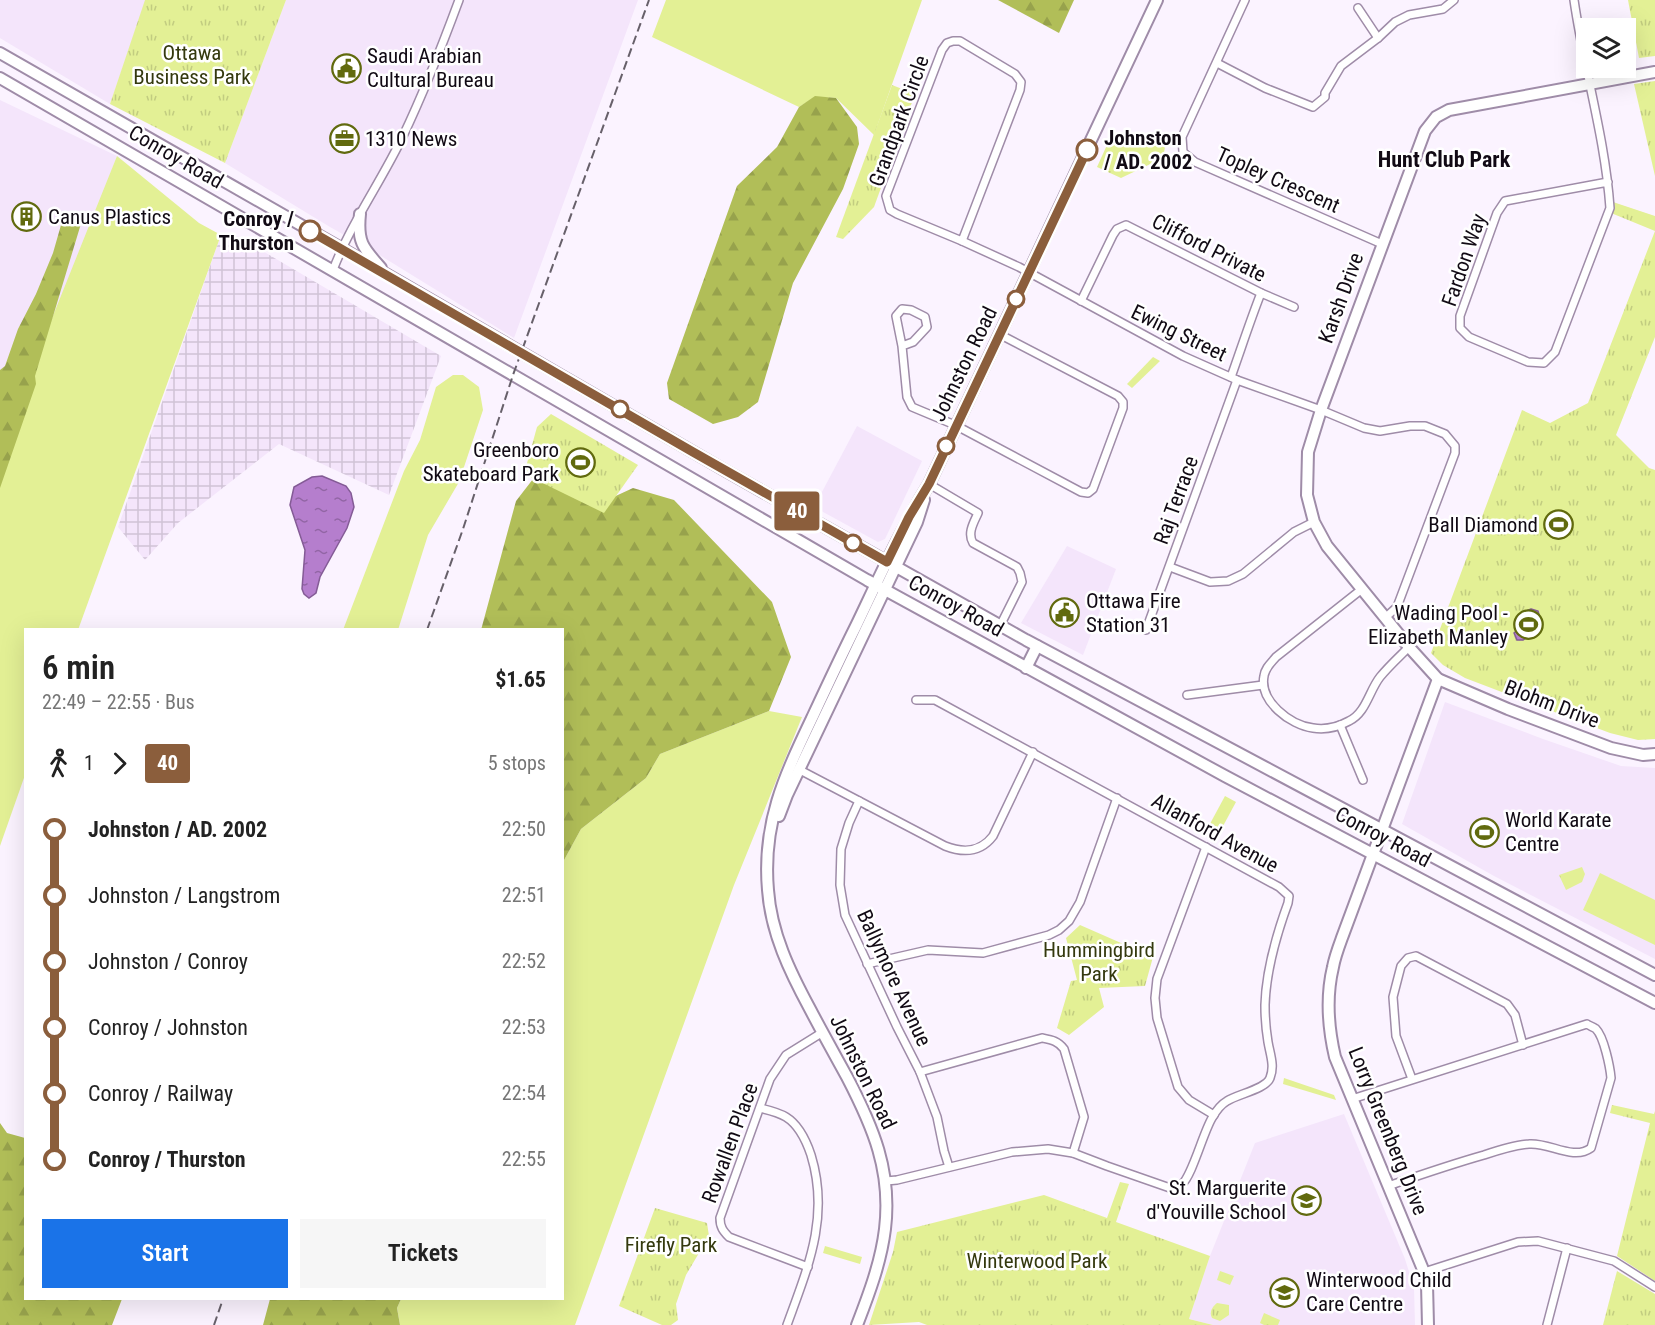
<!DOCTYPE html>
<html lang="en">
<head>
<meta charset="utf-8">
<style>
  :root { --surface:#fff; --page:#f6f6f6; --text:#222; --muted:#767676; --accent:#1a73e8 }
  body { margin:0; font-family:"Roboto Condensed",sans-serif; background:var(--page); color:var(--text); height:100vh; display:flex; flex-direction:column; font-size:22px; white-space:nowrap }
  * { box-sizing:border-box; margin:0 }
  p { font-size:20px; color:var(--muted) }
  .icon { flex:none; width:33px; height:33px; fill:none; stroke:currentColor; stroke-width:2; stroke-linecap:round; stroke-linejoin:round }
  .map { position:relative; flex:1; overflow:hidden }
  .drawer { position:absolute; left:24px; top:628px; width:540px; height:672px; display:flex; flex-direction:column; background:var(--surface); border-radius:0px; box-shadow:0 6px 24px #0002 }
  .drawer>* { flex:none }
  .badge { padding:0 12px; border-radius:4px; font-size:21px; line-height:39px }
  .tools { position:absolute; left:1576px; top:18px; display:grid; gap:12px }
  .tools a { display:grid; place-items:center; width:60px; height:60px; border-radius:0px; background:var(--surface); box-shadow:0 6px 24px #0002; font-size:30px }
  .map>.badge { position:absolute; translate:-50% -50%; box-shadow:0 0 0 3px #fff }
  .legs { display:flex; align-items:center; gap:9px; height:66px; padding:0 18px; font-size:20px }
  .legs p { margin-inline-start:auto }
  .headline { display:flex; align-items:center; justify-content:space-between; height:102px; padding:0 18px }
  h1 { font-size:33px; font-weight:600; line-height:45px }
  .cta { display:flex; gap:12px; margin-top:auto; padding:12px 18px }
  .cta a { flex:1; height:69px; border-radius:0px; background:var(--accent); color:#fff; font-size:24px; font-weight:600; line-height:69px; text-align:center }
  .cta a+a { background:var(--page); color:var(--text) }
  ul { padding:0 18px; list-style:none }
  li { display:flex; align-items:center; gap:21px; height:66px; font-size:22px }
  li i { display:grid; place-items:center; width:9px; height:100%; margin:0 8px; background:currentColor }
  li i::after { content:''; width:15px; height:15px; margin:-8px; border:4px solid; border-radius:50%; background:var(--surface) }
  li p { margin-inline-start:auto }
  li:first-child i { background:linear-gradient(#0000 50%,currentColor 0) }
  li:last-child i { background:linear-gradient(currentColor 50%,#0000 0) }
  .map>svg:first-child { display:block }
</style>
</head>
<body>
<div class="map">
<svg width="1655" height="1325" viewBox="0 0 1655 1325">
  <defs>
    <pattern id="industrial-grid" width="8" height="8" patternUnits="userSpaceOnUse" patternTransform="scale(1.5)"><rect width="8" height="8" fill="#f4e5fb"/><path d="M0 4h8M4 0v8" fill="none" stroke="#d0c3d6"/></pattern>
    <pattern id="forest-firs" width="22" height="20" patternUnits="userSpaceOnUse" patternTransform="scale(1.5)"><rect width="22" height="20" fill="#b1be58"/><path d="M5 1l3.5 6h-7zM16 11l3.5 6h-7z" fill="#97a24c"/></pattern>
    <pattern id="park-tufts" width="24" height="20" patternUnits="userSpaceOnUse" patternTransform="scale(1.5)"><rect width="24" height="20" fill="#e3f095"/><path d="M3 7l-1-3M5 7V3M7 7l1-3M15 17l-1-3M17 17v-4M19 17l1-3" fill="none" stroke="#c2cc80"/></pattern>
    <pattern id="water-ripples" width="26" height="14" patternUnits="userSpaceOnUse" patternTransform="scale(1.5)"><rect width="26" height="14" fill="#b57ecd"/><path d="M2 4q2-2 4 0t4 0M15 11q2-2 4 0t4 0" fill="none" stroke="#9265a5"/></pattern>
  </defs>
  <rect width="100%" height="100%" fill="#fbf3ff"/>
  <g fill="#f4e5fb">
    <path d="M 0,0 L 146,0 L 110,104 L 0,38 Z"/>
    <path d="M 286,0 L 638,0 L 514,338 L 373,251 L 330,227 L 225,163 Z"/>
    <path d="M 0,100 L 117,156 L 0,465 Z"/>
    <path d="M 857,426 L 922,461 L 885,539 L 878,542 L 814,507 Z"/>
    <path d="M 1067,546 L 1116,569 L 1083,655 L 1021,623 Z"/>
    <path d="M 1445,702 L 1543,739 L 1621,766 L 1655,768 L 1655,959 L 1494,876 L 1402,824 Z"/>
    <path d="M 1344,1114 L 1405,1259 L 1414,1288 L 1415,1325 L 1213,1325 L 1189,1319 L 1210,1256 L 1255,1143 Z"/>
  </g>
  <path fill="url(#industrial-grid)" d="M 232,233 L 441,356 L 389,495 L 279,444 L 178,523 L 145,560 L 118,527 L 221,235 Z"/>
  <g fill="#e3f095">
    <path d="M 666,0 L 922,0 L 874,135 L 836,98 L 815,97 L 799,107 L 652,37 Z"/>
    <path d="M 117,156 L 199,223 L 221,235 L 78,630 L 26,630 L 25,775 L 0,846 L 0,448 Z"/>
    <path d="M 1153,357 L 1160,361 L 1132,388 L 1127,384 Z"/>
    <path d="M 453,375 L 463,375 L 479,387 L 483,410 L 459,482 L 428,535 L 398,630 L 343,630 L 404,471 L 420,440 L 436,387 Z"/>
    <path d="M 769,711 L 802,717 L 734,885 L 575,1325 L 400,1325 L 397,1308 L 401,1299 L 562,1299 L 563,862 L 581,829 L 646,778 L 660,754 Z"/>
    <path d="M 1225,796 L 1236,802 L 1216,839 L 1205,833 Z"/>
    <path d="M 1600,873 L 1655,900 L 1655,945 L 1583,910 Z"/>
    <path d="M 1284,1078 L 1334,1095 L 1336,1100 L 1283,1084 Z"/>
    <path d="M 825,1246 L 862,1257 L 860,1264 L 823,1253 Z"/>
  </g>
  <g fill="url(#forest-firs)">
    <path d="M 998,0 L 1074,0 L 1059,33 Z"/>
    <path d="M 815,96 L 836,98 L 857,127 L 859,144 L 843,189 L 793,283 L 758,402 L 738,417 L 713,424 L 669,399 L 667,383 L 737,186 L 777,147 L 799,107 Z"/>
    <path d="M 75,211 L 83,217 L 35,376 L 36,384 L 0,488 L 0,370 L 5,366 L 18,329 L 36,294 L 53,253 L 61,225 L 65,217 Z"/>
    <path d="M 540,470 L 594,506 L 633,488 L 674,500 L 772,602 L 791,657 L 769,711 L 660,754 L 646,778 L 581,829 L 563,862 L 562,630 L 481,630 L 516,501 Z"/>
    <path d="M 0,1123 L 7,1133 L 25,1138 L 26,1299 L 122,1299 L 112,1325 L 0,1325 Z"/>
    <path d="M 270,1299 L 401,1299 L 397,1308 L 400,1325 L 263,1325 Z"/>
  </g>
  <g fill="url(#park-tufts)">
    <path d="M 145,0 L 286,0 L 225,163 L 110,104 Z"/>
    <path d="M 1628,0 L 1655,0 L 1655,56 L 1639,58 Z"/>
    <path d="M 1655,81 L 1655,176 L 1634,84 Z"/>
    <path d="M 892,85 L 915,94 L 874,207 L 843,239 L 836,237 Z"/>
    <path d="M 1166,142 L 1163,158 L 1121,178 L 1097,167 L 1107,145 Z"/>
    <path d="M 1613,202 L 1655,216 L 1655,337 L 1616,435 L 1649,468 L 1655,470 L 1655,739 L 1638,740 L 1610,733 L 1465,678 L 1443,665 L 1431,653 L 1522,410 L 1550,423 L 1588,403 L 1655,231 L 1611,213 Z"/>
    <path d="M 551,414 L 638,465 L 604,513 L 524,474 L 537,427 Z"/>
    <path d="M 1582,867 L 1585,874 L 1582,882 L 1566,890 L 1559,875 Z"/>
    <path d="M 1080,925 L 1153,957 L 1145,986 L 1099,988 L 1104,1007 L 1069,1035 L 1057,1028 L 1071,981 L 1077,980 L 1066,938 Z"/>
    <path d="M 1612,1105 L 1654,1114 L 1655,1111 L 1655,1281 L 1617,1256 L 1650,1123 L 1610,1113 Z"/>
    <path d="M 1120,1182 L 1129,1184 L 1116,1222 L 1210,1256 L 1189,1319 L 1213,1325 L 927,1325 L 919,1322 L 869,1325 L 893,1252 L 897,1232 L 1044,1195 L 1107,1218 Z"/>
    <path d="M 655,1208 L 707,1223 L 709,1236 L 686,1275 L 676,1304 L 678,1320 L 671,1325 L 662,1325 L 619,1306 Z"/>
    <path d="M 1220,1271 L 1234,1276 L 1230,1285 L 1217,1280 Z"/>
    <path d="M 1617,1271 L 1655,1294 L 1655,1325 L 1603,1325 Z"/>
    <path d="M 1217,1303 L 1229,1305 L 1229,1315 L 1220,1321 L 1212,1318 C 1209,1312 1212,1307 1217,1303 Z"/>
    <path d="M 1264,1313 L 1280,1320 L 1278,1325 L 1264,1325 L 1260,1323 Z"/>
  </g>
  <g fill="url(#water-ripples)" stroke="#845b96" stroke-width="1.5">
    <path d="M 322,476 L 346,486 L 351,493 L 354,507 L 347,528 L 320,577 L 316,593 L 309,598 L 304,594 L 302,589 L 305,550 L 290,505 L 294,487 L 312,477 Z"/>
    <path d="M 1531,609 L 1538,611 L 1540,618 L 1526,638 L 1523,640 L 1517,640 L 1514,633 C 1517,630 1522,627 1523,623 C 1526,615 1522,612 1531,609 Z"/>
  </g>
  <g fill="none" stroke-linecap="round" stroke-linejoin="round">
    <defs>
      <g id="street">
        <path d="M 1245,0 L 1182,137 L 1183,152 L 1195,162 L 1382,244"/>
        <path d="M 1574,0 C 1584,70 1605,137 1610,208 L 1555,352 L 1544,363 L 1528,362 L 1469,337 L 1460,328 L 1460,316 L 1497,213 L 1505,201 L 1608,182"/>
        <path d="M 1358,8 L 1378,38"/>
        <path d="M 953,41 L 960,41 L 1015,74 L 1021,82 L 1020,90 L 962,241 L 897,214 L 890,210 L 886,196 L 942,50 L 947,43 Z"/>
        <path d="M 1217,63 L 1265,88 L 1313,107 L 1325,97 L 1325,93 L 1341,66 L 1378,38 L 1395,22 L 1409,15 L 1443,9 L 1454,0"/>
        <path d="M 962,241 L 1019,267 L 1183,356 L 1237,380 L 1321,410 L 1364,428 L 1380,431 L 1410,426 L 1425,426 L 1445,434 L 1455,446 L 1455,453 L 1397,607 L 1386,617"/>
        <path d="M 333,270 C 351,223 381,182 403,136 C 424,92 442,46 459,0"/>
        <path d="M 1081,301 L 1113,235 L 1117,229 L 1126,225 L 1261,293 L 1294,307"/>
        <path d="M 902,346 L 896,316 L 902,309 L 911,310 L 925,317 L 927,327 L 913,342 L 902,346 L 907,397 L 912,407 L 955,425 L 1081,492 L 1088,493 L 1093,489 L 1123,408 L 1123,402 L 1118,396 L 999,334"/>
        <path d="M 1231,377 C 1241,349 1250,321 1261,293"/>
        <path d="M 929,484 L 978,513 C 974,522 967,533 973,543 L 1017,567 L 1020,573 L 1022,582 L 1000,626"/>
        <path d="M 1170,567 L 1210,582 L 1228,581 L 1243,574 L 1294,532 L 1314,522"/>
        <path d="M 1362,589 L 1276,657 C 1271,663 1265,668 1264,676 C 1259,701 1290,725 1313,728 C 1325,730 1338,727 1349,721 C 1366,713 1369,691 1380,677 C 1389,666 1399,657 1409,647"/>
        <path d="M 1146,630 L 1237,380"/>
        <path d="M 1187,695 L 1263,685"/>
        <path d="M 1340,725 L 1363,780"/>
        <path d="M 798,769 L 945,846 C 963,853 980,853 993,836 L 1033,752"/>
        <path d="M 859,801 L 849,823 L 841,849 L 840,885 L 845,915 L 897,1027 L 920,1072 L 937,1117 L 944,1151 L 949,1167"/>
        <path d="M 1206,847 L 1157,979 L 1155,998 L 1157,1018 L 1178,1087 L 1189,1100 L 1214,1115"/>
        <path d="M 867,964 L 928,950 L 983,953 L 1049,935 L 1059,930 L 1069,921 L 1080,902 L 1117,798"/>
        <path d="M 920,1072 L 1042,1038 C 1052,1040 1058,1041 1064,1049 L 1084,1117 L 1073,1153"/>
        <path d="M 1412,1079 L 1396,1036 L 1393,997 L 1401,966 L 1408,958 L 1416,956 L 1507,1004 L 1515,1015 L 1523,1045"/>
        <path d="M 1352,1099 L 1587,1024 C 1588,1025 1595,1028 1596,1029 C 1604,1037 1610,1067 1611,1078 L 1591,1148 C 1573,1161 1549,1142 1529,1144 C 1514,1145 1499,1150 1484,1155 C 1452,1164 1420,1175 1388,1186"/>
        <path d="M 760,1108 C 768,1110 778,1112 786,1117 C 799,1125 806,1140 811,1155 C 830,1217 808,1267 787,1325"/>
        <path d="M 886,1181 L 897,1180 L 1012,1152 L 1048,1149 L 1073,1153 L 1107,1166 L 1170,1188 C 1175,1188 1178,1188 1182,1184 C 1192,1176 1203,1133 1212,1118 C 1216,1111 1220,1105 1227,1101 C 1238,1094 1266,1089 1270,1078 C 1275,1066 1270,1054 1268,1042 C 1266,1030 1265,1017 1265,1005 C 1266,970 1276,936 1288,903 L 1289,896 L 1279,887 L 935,700 L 916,700"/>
        <path d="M 808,1267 L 729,1237 C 723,1231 720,1227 720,1218 L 770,1079 L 786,1055 L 823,1032"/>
        <path d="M 1424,1272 L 1518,1242 L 1538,1241 L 1614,1261 L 1655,1287"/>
        <path d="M 1547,1325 L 1567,1248"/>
      </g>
      <g id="secondary">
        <path d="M 0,53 L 341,248 L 726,471 L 1026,640 L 1655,975"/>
        <path d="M 1655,72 L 1449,110 L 1436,117 L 1425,131 L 1321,410 L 1308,452 L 1307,495 L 1314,522 L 1327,546 L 1409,647 L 1438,679 L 1508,709 L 1611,748 L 1643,755 L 1655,754"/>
        <path d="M 0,78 L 867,580 L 1225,776 L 1655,1003"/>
        <path d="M 360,214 C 357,242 363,248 381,268"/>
        <path d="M 1026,668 L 1037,646"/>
        <path d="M 779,816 L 787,795 L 917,522 L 924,500"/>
        <path d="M 857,1325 C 869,1294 881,1262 885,1229 C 892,1171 873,1127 847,1077 C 835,1055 822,1032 810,1009 C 790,972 771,933 768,890 C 762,822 785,775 813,716 C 827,686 841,656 856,626 C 879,578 901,529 929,484 L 1157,0"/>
        <path d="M 1428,1325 L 1427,1284 L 1424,1272 L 1335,1057 C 1328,1027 1326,996 1333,967 C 1335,956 1339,946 1343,935 L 1438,679"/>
      </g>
    </defs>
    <use href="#street" stroke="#9f8ca8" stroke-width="10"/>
    <use href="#secondary" stroke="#9f8ca8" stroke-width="14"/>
    <use href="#street" stroke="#fff" stroke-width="7"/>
    <use href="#secondary" stroke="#fff" stroke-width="10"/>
    <g stroke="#67606a" stroke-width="2" stroke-dasharray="9 4.5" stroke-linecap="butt">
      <path d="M 427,630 L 463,529 L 513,375 L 649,0"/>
      <path d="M 214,1325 L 223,1299"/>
    </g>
  </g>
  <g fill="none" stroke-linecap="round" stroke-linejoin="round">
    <defs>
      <path id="line-1" d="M 310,231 L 693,452 L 887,562 L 909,517 L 929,484 L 1087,150"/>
    </defs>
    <use href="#line-1" stroke="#fff" stroke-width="14"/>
    <use href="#line-1" stroke="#8b5e3c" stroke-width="9"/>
  </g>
  <defs>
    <symbol id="civic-ring" viewBox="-11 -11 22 22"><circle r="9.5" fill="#fff" stroke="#616a0e" stroke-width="1.5"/><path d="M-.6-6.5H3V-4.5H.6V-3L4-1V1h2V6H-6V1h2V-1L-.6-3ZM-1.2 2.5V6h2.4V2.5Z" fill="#616a0e"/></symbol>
    <symbol id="office-ring" viewBox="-11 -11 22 22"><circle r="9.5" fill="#fff" stroke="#616a0e" stroke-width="1.5"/><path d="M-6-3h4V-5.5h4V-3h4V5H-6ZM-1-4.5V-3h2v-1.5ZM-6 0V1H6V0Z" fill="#616a0e"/></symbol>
    <symbol id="building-ring" viewBox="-11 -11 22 22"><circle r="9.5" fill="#fff" stroke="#616a0e" stroke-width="1.5"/><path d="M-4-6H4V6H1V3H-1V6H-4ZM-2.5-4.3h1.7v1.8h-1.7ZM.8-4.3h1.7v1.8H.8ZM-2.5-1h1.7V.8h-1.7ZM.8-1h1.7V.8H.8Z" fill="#616a0e"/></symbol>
    <symbol id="stadium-ring" viewBox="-11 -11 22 22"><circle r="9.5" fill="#fff" stroke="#616a0e" stroke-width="1.5"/><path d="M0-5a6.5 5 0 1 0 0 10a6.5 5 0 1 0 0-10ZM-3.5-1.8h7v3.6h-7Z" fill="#616a0e"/></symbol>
    <symbol id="school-ring" viewBox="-11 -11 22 22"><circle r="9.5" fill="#fff" stroke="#616a0e" stroke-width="1.5"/><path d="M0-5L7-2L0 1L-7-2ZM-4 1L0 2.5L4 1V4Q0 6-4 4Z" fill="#616a0e"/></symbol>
  </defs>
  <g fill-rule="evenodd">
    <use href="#civic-ring" x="330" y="52" width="33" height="33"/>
    <use href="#office-ring" x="328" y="122" width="33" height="33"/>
    <use href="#building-ring" x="10" y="200" width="33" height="33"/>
    <use href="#stadium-ring" x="564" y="446" width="33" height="33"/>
    <use href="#stadium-ring" x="1542" y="508" width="33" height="33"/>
    <use href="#civic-ring" x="1048" y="596" width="33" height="33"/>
    <use href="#stadium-ring" x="1512" y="608" width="33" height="33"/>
    <use href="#stadium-ring" x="1468" y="816" width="33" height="33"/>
    <use href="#school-ring" x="1290" y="1184" width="33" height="33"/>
    <use href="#school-ring" x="1268" y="1276" width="33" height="33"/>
  </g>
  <g fill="#fff" stroke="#8b5e3c" stroke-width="3">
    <circle cx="1087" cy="150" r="10"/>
    <circle cx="310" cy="231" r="10"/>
    <circle cx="1016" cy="299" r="8"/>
    <circle cx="620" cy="409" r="8"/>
    <circle cx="946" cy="446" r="8"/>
    <circle cx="853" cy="543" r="8"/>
  </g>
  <g text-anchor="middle" stroke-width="5" stroke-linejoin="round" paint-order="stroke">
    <g font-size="21" fill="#34390e" stroke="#fff">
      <text x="192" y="60">Ottawa<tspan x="192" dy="24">Business Park</tspan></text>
      <text x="1099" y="957">Hummingbird<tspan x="1099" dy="24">Park</tspan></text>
      <text x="671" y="1252">Firefly Park</text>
      <text x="1037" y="1268">Winterwood Park</text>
    </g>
    <g font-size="21" fill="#110a14" stroke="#fff" text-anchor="start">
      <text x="367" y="63">Saudi Arabian<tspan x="367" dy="24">Cultural Bureau</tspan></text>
      <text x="365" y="146">1310 News</text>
      <text x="48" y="224">Canus Plastics</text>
      <text x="559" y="457" text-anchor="end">Greenboro<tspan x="559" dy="24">Skateboard Park</tspan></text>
      <text x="1538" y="532" text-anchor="end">Ball Diamond</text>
      <text x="1086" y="608">Ottawa Fire<tspan x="1086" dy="24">Station 31</tspan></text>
      <text x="1508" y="620" text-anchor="end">Wading Pool -<tspan x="1508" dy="24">Elizabeth Manley</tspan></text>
      <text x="1505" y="827">World Karate<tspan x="1505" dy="24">Centre</tspan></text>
      <text x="1286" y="1195" text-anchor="end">St. Marguerite<tspan x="1286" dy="24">d'Youville School</tspan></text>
      <text x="1306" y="1287">Winterwood Child<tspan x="1306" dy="24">Care Centre</tspan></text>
    </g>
    <g font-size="21" fill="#110a14" stroke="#fff">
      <text transform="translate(899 121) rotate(-70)" y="7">Grandpark Circle</text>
      <text transform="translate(176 157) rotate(30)" y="7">Conroy Road</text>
      <text transform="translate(1278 180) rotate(24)" y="7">Topley Crescent</text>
      <text transform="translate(1209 248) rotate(27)" y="7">Clifford Private</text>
      <text transform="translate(1464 260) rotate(-71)" y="7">Fardon Way</text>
      <text transform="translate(1341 298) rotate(-70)" y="7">Karsh Drive</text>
      <text transform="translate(1179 333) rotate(26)" y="7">Ewing Street</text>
      <text transform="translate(964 364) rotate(-64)" y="7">Johnston Road</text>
      <text transform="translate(1176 500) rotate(-70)" y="7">Raj Terrace</text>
      <text transform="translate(956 606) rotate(29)" y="7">Conroy Road</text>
      <text transform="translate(1552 704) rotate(21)" y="7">Blohm Drive</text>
      <text transform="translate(1215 833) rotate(29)" y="7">Allanford Avenue</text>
      <text transform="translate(1383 837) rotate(28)" y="7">Conroy Road</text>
      <text transform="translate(894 978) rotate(65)" y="7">Ballymore Avenue</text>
      <text transform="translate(863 1072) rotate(64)" y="7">Johnston Road</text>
      <text transform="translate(1388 1131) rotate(68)" y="7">Lorry Greenberg Drive</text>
      <text transform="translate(730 1143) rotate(-70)" y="7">Rowallen Place</text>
    </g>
    <g font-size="21" font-weight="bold" fill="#110a14" stroke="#fff" text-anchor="start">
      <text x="1104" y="145">Johnston<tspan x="1104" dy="24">/ AD. 2002</tspan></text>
      <text x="294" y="226" text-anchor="end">Conroy /<tspan x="294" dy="24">Thurston</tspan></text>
    </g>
    <g font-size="22" font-weight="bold" fill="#110a14" stroke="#fff">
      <text x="1444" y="167">Hunt Club Park</text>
    </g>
  </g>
</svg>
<div class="tools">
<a><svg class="icon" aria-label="layers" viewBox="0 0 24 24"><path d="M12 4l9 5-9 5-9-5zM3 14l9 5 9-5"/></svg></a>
</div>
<b class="badge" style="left:797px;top:511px;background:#8b5e3c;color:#fff">40</b>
<section class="drawer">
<div class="headline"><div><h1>6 min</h1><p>22:49 – 22:55 · Bus</p></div><b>$1.65</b></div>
<div class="legs"><svg class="icon" aria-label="walk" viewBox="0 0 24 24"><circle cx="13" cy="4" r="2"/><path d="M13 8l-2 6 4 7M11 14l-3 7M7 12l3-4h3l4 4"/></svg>1<svg class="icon" aria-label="forward" viewBox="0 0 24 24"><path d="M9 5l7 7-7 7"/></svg><b class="badge" style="background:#8b5e3c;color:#fff">40</b><p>5 stops</p></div>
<ul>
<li><i style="color:#8b5e3c"></i><b>Johnston / AD. 2002</b><p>22:50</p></li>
<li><i style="color:#8b5e3c"></i><span>Johnston / Langstrom</span><p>22:51</p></li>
<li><i style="color:#8b5e3c"></i><span>Johnston / Conroy</span><p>22:52</p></li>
<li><i style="color:#8b5e3c"></i><span>Conroy / Johnston</span><p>22:53</p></li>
<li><i style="color:#8b5e3c"></i><span>Conroy / Railway</span><p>22:54</p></li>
<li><i style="color:#8b5e3c"></i><b>Conroy / Thurston</b><p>22:55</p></li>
</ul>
<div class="cta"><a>Start</a><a>Tickets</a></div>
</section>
</div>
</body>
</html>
